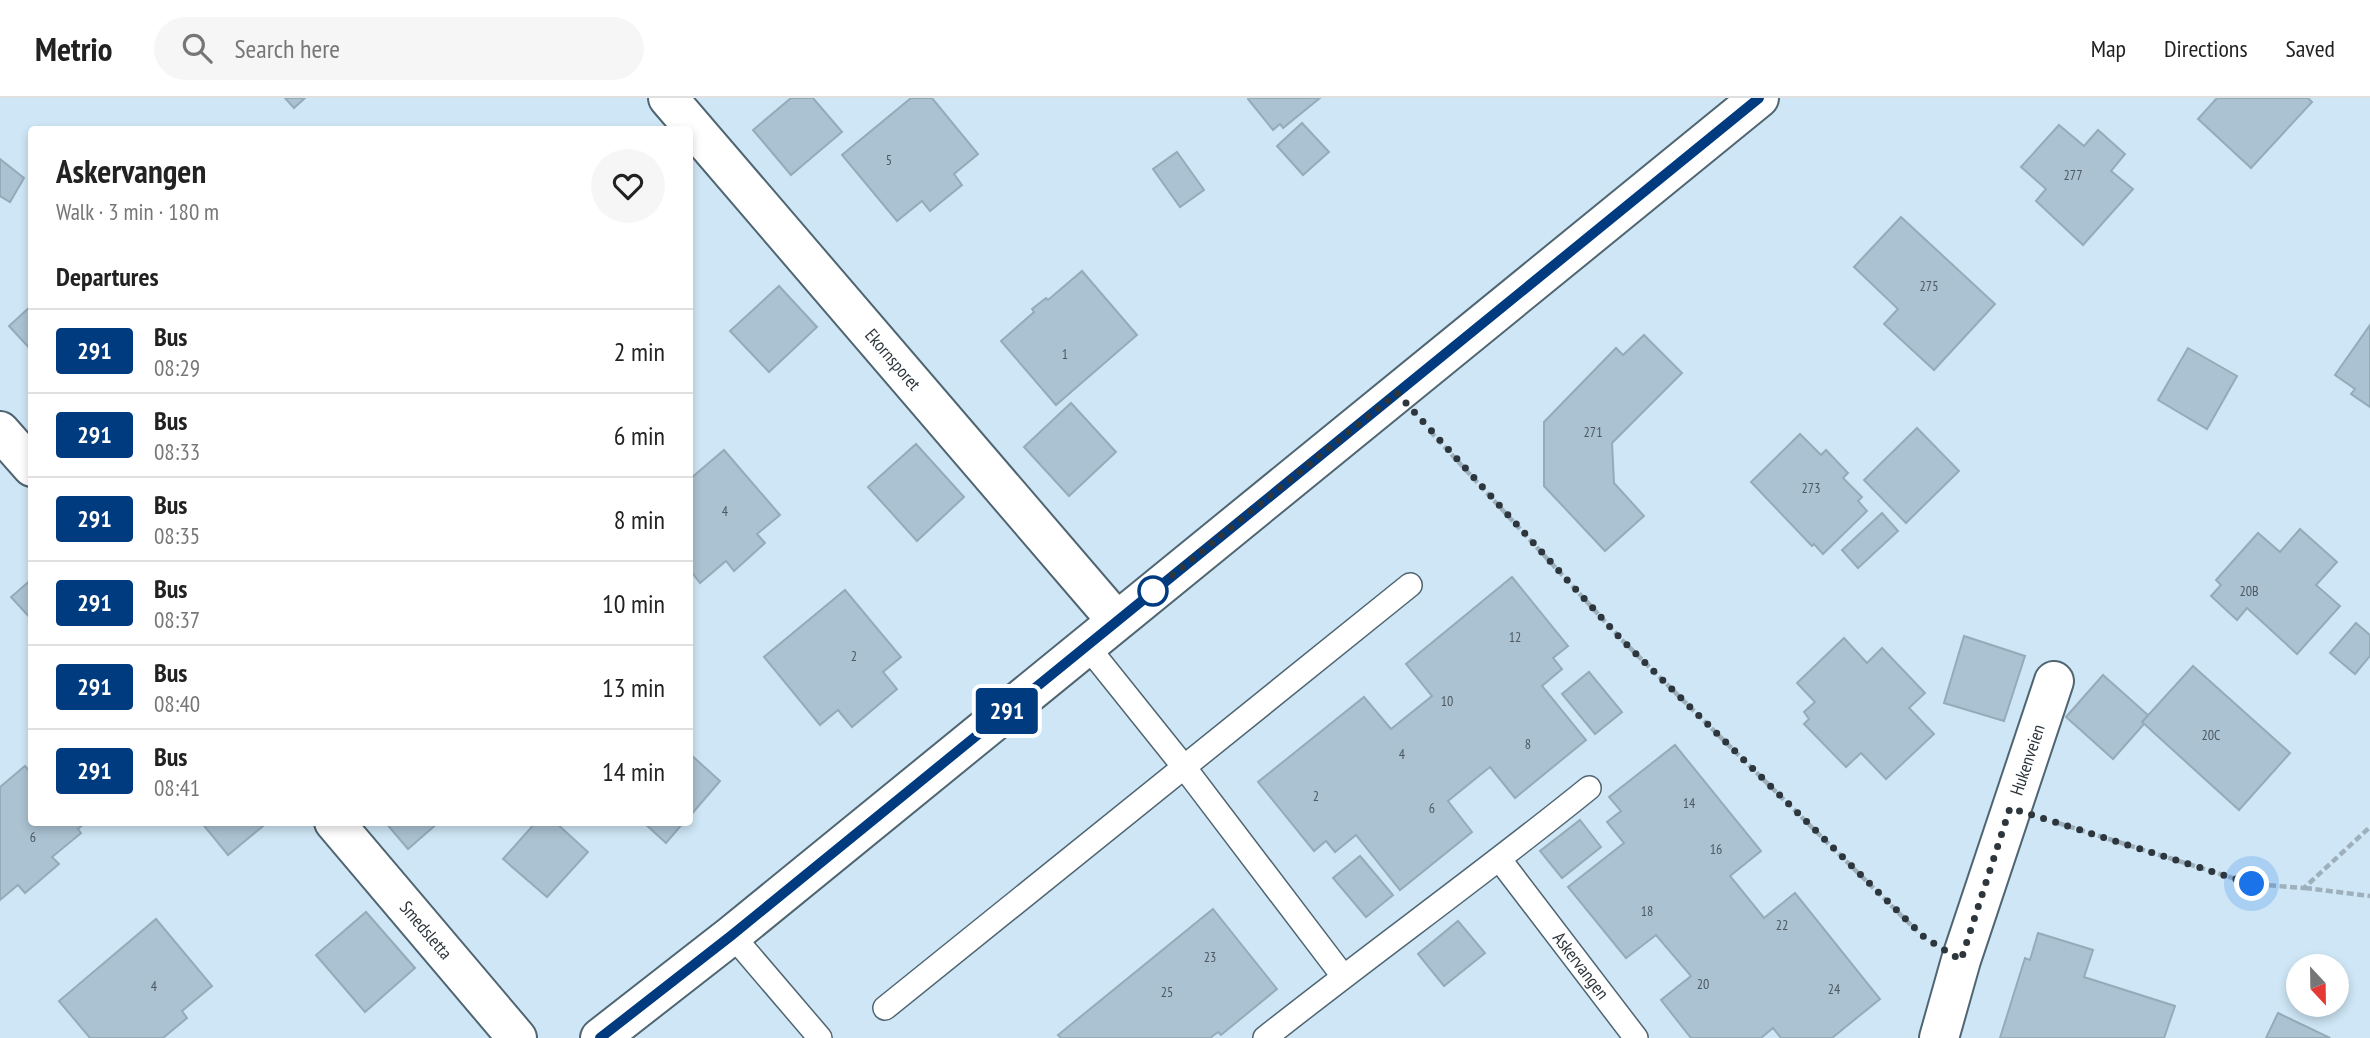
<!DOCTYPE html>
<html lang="en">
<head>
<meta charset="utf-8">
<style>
  :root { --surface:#fff; --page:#f6f6f6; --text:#222; --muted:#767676; --line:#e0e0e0 }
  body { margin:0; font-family:"PT Sans Narrow",sans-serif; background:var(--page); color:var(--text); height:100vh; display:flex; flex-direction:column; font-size:26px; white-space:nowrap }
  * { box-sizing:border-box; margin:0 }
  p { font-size:23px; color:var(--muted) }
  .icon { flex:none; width:38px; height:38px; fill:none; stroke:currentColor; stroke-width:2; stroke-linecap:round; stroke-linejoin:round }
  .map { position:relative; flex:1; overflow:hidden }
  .panel { position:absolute; left:28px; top:28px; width:665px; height:700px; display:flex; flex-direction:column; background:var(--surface); border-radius:7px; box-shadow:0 4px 10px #0003 }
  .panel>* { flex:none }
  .badge { padding:0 14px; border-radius:5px; font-size:24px; line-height:46px }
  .needle { width:46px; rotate:158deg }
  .fabs { position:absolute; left:2286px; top:856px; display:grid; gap:14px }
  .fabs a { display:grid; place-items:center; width:63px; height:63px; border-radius:50%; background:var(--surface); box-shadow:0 4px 10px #0003; font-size:35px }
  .you { position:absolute; width:35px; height:35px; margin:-18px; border:5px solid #fff; border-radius:50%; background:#1a73e8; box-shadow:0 0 0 10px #1a73e833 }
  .map>.badge { position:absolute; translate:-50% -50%; box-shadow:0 0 0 4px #fff }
  h2 { padding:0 28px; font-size:26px; line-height:63px }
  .round { display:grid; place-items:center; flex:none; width:74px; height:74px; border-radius:37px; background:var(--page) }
  .overview { display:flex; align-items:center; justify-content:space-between; height:119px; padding:0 28px }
  h1 { font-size:33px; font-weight:800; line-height:52px }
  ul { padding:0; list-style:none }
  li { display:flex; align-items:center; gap:21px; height:84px; padding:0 28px; border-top:2px solid var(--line) }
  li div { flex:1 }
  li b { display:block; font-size:26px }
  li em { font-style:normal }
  li .badge { min-width:77px; font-weight:700; text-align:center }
  header { display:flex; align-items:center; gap:42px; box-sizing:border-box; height:98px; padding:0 35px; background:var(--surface); border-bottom:2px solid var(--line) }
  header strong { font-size:33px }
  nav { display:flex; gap:38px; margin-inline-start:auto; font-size:24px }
  .search { width:490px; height:63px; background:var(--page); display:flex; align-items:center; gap:18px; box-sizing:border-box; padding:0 24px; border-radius:38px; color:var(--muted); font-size:26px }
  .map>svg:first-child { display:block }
</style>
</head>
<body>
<header>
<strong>Metrio</strong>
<div class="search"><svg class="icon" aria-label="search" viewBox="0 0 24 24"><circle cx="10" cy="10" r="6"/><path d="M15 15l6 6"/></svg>Search here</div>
<nav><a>Map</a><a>Directions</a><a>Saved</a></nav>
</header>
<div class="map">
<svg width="2370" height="940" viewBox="0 0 2370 940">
  <rect width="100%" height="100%" fill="#cee6f5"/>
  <g fill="#abc2d2" stroke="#94abba" stroke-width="2">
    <path d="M 285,0 L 305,0 L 294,10 Z"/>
    <path d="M 791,0 L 813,0 L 842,34 L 791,77 L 753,32 Z"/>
    <path d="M 911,0 L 932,0 L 978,56 L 954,76 L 962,87 L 930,113 L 922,103 L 897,123 L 842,57 Z"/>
    <path d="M 1249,0 L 1320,0 L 1283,30 L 1280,26 L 1273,32 L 1248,1 Z"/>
    <path d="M 2217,0 L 2308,0 L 2312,4 L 2251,70 L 2198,21 Z"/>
    <path d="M 1302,25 L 1329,54 L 1303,77 L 1277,48 Z"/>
    <path d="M 2059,27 L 2084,48 L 2098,32 L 2125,56 L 2111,73 L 2133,91 L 2083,147 L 2036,103 L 2046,91 L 2021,69 Z"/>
    <path d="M 1177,54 L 1204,92 L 1180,109 L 1153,71 Z"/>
    <path d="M 0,61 L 24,80 L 10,104 L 0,98 Z"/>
    <path d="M 1901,119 L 1995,206 L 1934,272 L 1884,226 L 1898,211 L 1854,169 Z"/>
    <path d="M 1082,173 L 1137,237 L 1056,307 L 1001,243 L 1034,214 L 1032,211 L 1046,200 L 1048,202 Z"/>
    <path d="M 779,188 L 817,229 L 769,274 L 730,233 Z"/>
    <path d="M 32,207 L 32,253 L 9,228 Z"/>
    <path d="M 2370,227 L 2370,309 L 2351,296 L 2355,291 L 2335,277 Z"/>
    <path d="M 1644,237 L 1682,275 L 1612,345 L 1614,385 L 1644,418 L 1605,453 L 1544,388 L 1544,324 L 1616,250 L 1623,257 Z"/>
    <path d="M 2188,250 L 2237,278 L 2207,331 L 2158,302 Z"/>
    <path d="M 1071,305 L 1116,354 L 1069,398 L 1024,349 Z"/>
    <path d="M 1917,330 L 1959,373 L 1906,425 L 1864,382 Z"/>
    <path d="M 1800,336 L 1821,357 L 1826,352 L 1848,375 L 1843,380 L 1862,399 L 1858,403 L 1867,413 L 1823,456 L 1814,446 L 1812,448 L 1751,384 Z"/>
    <path d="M 916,346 L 964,399 L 917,443 L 868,389 Z"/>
    <path d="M 724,352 L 780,417 L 757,436 L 765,445 L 734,473 L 726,463 L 700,485 L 690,472 L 690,381 Z"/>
    <path d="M 1882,415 L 1898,433 L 1858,470 L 1842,452 Z"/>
    <path d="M 2300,431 L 2337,464 L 2316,487 L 2340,508 L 2297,556 L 2247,510 L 2237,522 L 2211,498 L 2221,487 L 2216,482 L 2258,435 L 2280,454 Z"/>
    <path d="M 1512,479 L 1568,548 L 1553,560 L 1562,571 L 1542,588 L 1586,642 L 1515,700 L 1490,669 L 1448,703 L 1472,734 L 1400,792 L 1356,737 L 1335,754 L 1326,743 L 1314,753 L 1258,684 L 1364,599 L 1391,631 L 1432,598 L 1406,566 Z"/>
    <path d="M 32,481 L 32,522 L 11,499 Z"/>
    <path d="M 845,492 L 901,559 L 883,574 L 897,591 L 852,629 L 838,612 L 820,627 L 764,559 Z"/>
    <path d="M 2356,525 L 2370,537 L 2370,558 L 2355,576 L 2330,555 Z"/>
    <path d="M 1964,538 L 2025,558 L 2004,623 L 1944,605 Z"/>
    <path d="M 1844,540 L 1867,565 L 1882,550 L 1925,595 L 1909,610 L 1934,636 L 1886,681 L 1861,655 L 1846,669 L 1804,626 L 1809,621 L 1804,614 L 1815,604 L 1797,585 Z"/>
    <path d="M 2193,568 L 2290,655 L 2239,712 L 2142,624 Z"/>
    <path d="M 1589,574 L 1622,614 L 1595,636 L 1562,596 Z"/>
    <path d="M 2103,577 L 2148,617 L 2142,624 L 2144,626 L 2113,661 L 2066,619 Z"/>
    <path d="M 1675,647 L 1761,753 L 1730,778 L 1764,820 L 1795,795 L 1880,901 L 1832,940 L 1781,940 L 1773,930 L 1761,940 L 1691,940 L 1661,902 L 1691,878 L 1656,837 L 1626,860 L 1568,789 L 1624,745 L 1607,724 L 1621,713 L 1609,699 Z"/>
    <path d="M 690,656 L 720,683 L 690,718 Z"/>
    <path d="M 25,668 L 32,676 L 32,724 L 86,724 L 78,731 L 81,735 L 52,759 L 59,766 L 25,795 L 18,787 L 0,802 L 0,689 Z"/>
    <path d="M 1580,722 L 1601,749 L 1562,780 L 1540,753 Z"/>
    <path d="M 201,724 L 268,724 L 228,757 Z"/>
    <path d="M 385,724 L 439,724 L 408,751 Z"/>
    <path d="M 536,724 L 555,724 L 588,754 L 547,799 L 503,761 Z"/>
    <path d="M 643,724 L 684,724 L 666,745 Z"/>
    <path d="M 1360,758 L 1393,797 L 1366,819 L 1333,780 Z"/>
    <path d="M 1213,811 L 1277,891 L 1221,937 L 1218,934 L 1210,940 L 1061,940 L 1058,937 Z"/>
    <path d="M 366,814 L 415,870 L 365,914 L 316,857 Z"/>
    <path d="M 156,821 L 212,888 L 182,913 L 187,920 L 163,940 L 90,940 L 59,903 Z"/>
    <path d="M 1458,823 L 1485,855 L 1444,888 L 1418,856 Z"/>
    <path d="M 2038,835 L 2093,852 L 2084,879 L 2175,908 L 2164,940 L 2000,940 L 2025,860 L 2030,862 Z"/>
    <path d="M 2278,915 L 2330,940 L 2266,940 Z"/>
  </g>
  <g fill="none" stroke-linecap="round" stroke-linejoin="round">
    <defs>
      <g id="lane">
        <path d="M 1087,548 L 1184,669 L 1343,878"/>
        <path id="s1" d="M 1500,762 L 1636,940"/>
        <path d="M 732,837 L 820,940"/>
        <path d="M 885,910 L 1410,487"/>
        <path d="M 1265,940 C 1372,855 1483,776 1589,690"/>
      </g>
      <g id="street">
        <path id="s2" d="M 668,0 L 1116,522"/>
        <path d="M 0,333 L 32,369"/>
        <path id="s3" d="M 334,724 L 517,940"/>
        <path d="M 600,940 L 732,837 L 1759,0"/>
        <path id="s4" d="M 1939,940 L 1961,862 L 2054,583"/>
      </g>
    </defs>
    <use href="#lane" stroke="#506572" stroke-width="26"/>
    <use href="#street" stroke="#506572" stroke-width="42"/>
    <g stroke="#9db0bc" stroke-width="4.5" stroke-dasharray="7 3.5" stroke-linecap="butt">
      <path d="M 1430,333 L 1621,541 L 1917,833"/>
      <path d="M 2058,725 L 2252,786 L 2304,790 L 2370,729"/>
      <path d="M 2305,790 L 2370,798"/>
    </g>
    <use href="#lane" stroke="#fff" stroke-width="23"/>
    <use href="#street" stroke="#fff" stroke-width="38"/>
  </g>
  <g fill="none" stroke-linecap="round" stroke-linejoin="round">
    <defs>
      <path id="line" d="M 600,940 L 732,837 L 1759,0"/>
    </defs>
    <use href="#line" stroke="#fff" stroke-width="16"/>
    <use href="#line" stroke="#003b80" stroke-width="10"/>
    <path stroke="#2d363c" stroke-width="7" stroke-dasharray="0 12.6" d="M 1153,493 L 1397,295 L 1621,541 L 1925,840 L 1961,862 L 2010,710 L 2252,786"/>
  </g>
  <circle fill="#fff" stroke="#003b80" stroke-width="3.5" cx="1153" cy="493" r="14"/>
  <g text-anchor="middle" stroke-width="5" stroke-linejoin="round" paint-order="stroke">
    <g font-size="14" fill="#4c5962">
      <text x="889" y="67">5</text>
      <text x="2073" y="82">277</text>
      <text x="1929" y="193">275</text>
      <text x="1065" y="261">1</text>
      <text x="1593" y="339">271</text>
      <text x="1811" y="395">273</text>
      <text x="725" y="418">4</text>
      <text x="2249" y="498">20B</text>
      <text x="1515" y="544">12</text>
      <text x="854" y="563">2</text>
      <text x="1447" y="608">10</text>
      <text x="2211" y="642">20C</text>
      <text x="1528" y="651">8</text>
      <text x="1402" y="661">4</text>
      <text x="1316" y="703">2</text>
      <text x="1689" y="710">14</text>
      <text x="1432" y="715">6</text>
      <text x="33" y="744">6</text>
      <text x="1716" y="756">16</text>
      <text x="1647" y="818">18</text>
      <text x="1782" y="832">22</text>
      <text x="1210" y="864">23</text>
      <text x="1703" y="891">20</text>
      <text x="154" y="893">4</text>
      <text x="1834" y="896">24</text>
      <text x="1167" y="899">25</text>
    </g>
    <g font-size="18" fill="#2d363c" stroke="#dff2ff">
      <text dy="6" stroke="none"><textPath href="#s2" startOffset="345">Ekornsporet</textPath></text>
      <text dy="6" stroke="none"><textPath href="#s4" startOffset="292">Hukenveien</textPath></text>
      <text dy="6" stroke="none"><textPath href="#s3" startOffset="142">Smedsletta</textPath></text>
      <text dy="6" stroke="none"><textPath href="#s1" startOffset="133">Askervangen</textPath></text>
    </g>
  </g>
</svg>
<div class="fabs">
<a><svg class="needle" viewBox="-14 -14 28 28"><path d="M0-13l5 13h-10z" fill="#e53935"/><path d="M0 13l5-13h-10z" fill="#767676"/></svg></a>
</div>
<div class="you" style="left:2252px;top:786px"></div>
<b class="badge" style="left:1007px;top:613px;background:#003b80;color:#fff">291</b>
<section class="panel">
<div class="overview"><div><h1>Askervangen</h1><p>Walk · 3 min · 180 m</p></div><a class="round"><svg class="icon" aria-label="heart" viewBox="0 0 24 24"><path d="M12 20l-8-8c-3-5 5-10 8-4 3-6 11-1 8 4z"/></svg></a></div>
<h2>Departures</h2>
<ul>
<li><span class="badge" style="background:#003b80;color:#fff">291</span><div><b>Bus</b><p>08:29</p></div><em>2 min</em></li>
<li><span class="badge" style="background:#003b80;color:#fff">291</span><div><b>Bus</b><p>08:33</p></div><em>6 min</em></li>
<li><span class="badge" style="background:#003b80;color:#fff">291</span><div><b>Bus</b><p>08:35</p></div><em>8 min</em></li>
<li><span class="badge" style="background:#003b80;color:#fff">291</span><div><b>Bus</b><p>08:37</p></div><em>10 min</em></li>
<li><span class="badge" style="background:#003b80;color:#fff">291</span><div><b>Bus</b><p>08:40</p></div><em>13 min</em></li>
<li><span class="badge" style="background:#003b80;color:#fff">291</span><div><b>Bus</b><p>08:41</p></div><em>14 min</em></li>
</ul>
</section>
</div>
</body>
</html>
